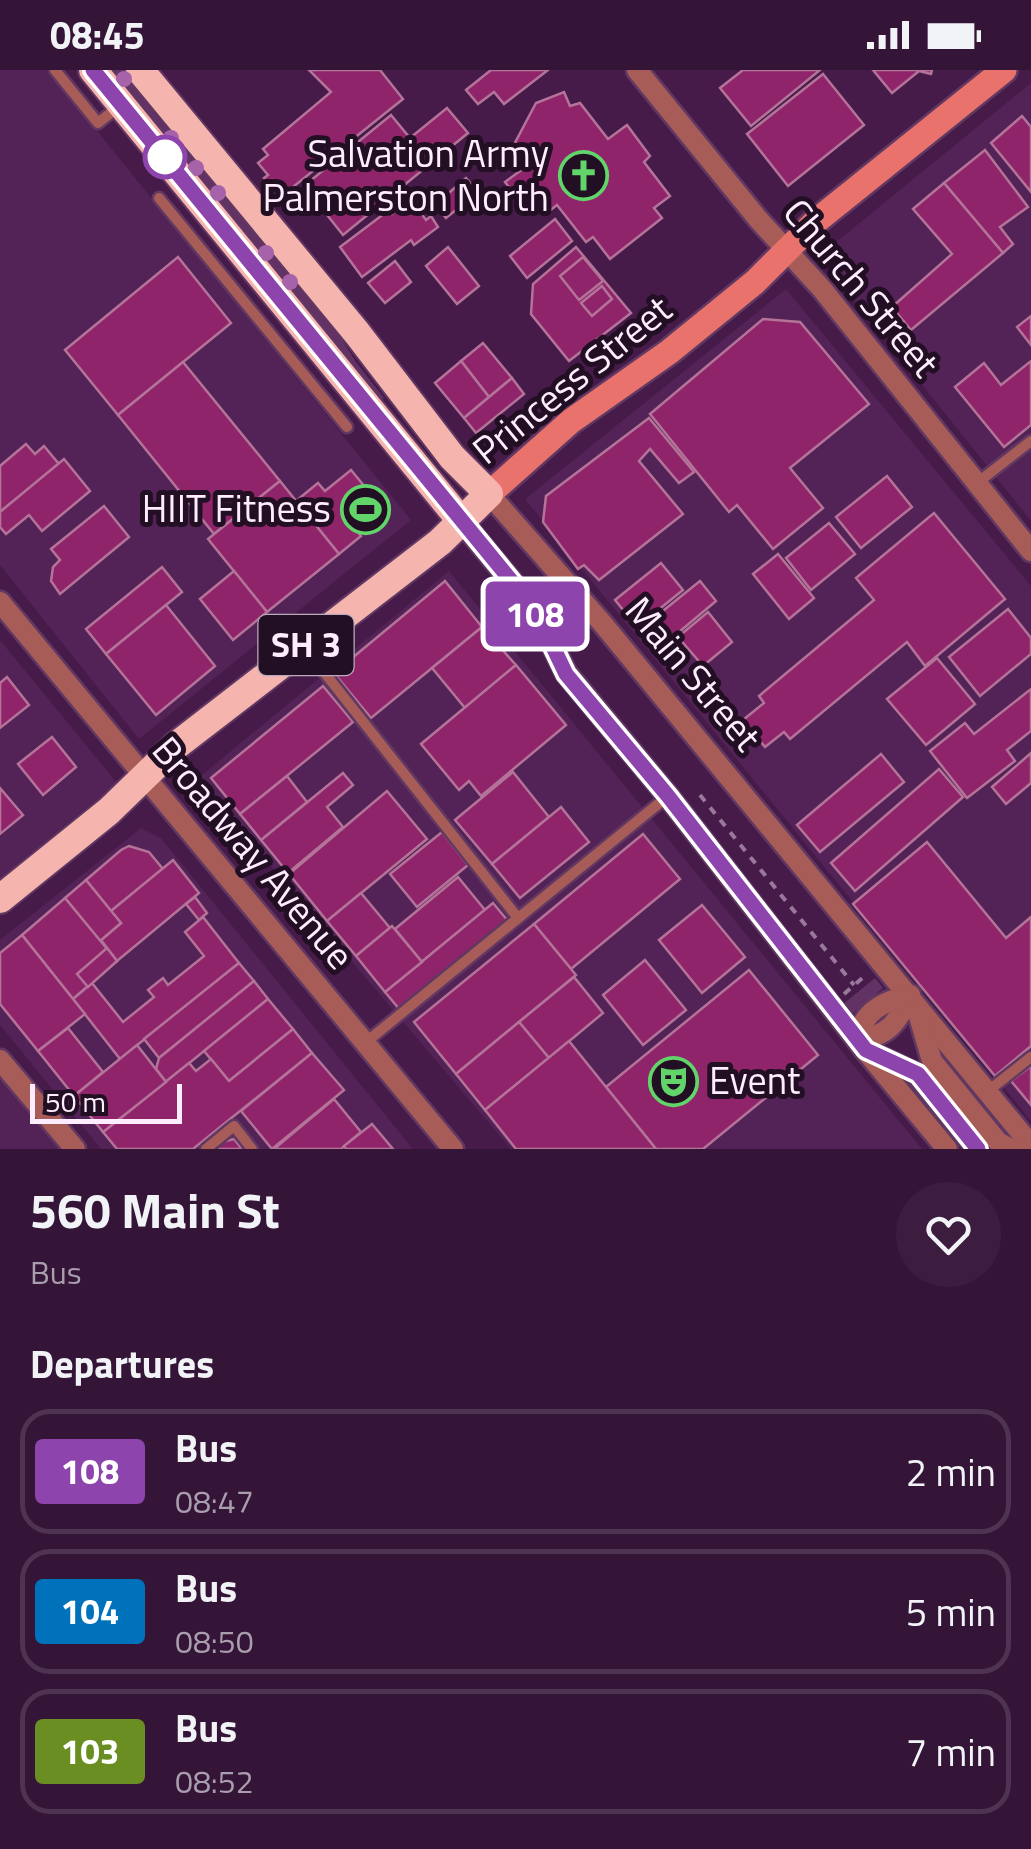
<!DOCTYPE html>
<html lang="en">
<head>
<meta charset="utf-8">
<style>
  :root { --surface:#341437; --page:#3c1d3f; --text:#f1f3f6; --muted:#a99ead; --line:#4e3352 }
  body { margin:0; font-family:"Titillium Web",sans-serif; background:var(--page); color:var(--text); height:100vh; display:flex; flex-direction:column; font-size:38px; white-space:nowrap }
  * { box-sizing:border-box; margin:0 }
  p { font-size:32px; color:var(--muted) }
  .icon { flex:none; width:55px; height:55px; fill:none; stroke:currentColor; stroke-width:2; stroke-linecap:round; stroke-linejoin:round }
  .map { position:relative; height:1079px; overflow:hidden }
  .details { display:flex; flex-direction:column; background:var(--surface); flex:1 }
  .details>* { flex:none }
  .badge { padding:0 20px; border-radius:8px; font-size:35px; line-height:65px }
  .scale { position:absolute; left:30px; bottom:25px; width:152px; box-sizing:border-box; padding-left:10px; border:5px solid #fdedfe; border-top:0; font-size:28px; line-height:35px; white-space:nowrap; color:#fdedfe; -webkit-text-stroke:8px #220f23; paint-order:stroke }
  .map>.badge { position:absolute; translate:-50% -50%; box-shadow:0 0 0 5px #fff }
  h2 { padding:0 30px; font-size:38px; line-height:90px }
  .round { display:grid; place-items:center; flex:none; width:105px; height:105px; border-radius:52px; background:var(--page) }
  .overview { display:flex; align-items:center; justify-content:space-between; height:170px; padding:0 30px }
  h1 { font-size:48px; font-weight:700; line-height:75px }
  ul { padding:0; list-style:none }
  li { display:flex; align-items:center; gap:30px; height:125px; margin:0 20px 15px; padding:0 10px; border:5px solid var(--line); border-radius:30px }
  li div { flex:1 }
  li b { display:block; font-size:38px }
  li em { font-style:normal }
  li .badge { min-width:110px; font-weight:700; text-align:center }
  .status { display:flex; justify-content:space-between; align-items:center; height:70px; padding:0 50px; background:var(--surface); direction:ltr }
  .status svg { height:28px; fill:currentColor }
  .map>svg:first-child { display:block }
</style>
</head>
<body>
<div class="status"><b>08:45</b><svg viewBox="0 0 49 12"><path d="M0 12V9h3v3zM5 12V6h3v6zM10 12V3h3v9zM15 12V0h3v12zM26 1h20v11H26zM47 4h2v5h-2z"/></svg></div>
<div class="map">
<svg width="1031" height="1079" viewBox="0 0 1031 1079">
  <rect width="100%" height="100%" fill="#461a49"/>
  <g fill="#532256">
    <path d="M 0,0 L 48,0 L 411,450 L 139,669 L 0,495 Z"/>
    <path d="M 1031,13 L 1031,451 L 819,186 Z"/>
    <path d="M 786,219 L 1031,516 L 1031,1051 L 525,429 Z"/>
    <path d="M 449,501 L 922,1079 L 511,1079 L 197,709 Z"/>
    <path d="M 0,570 L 117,713 L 0,809 Z"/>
    <path d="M 141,758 L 161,768 L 413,1079 L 101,1079 L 0,955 L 0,870 Z"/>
    <path d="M 0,1000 L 65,1079 L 0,1079 Z"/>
  </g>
  <g fill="#623265">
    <path d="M 110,0 L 124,0 L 331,252 L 356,292 L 384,328 L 381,331 Z"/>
    <path d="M 875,908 L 883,918 L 850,946 L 842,935 Z"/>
  </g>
  <g fill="#8f246a" stroke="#b47398" stroke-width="2.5">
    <path d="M 309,0 L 380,0 L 403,29 L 283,125 L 272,110 L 268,113 L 264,108 L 268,105 L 258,93 L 268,85 L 263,79 L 331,22 Z"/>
    <path d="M 491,0 L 548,0 L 504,34 L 494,22 L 478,34 L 466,20 Z"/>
    <path d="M 743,0 L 820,0 L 751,56 L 720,18 Z"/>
    <path d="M 873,0 L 932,0 L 931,4 L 919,1 L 892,23 Z"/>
    <path d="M 823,4 L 864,55 L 788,116 L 747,64 Z"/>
    <path d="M 564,22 L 570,36 L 580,33 L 608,69 L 627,55 L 650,86 L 644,92 L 670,126 L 654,138 L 662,148 L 610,189 L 593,167 L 586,172 L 557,135 L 548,142 L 538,130 L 526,139 L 505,112 L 520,101 L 508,86 L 536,33 Z"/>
    <path d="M 447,38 L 468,63 L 343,165 L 304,116 L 391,45 L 410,68 Z"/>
    <path d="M 1022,46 L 1031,57 L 1031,122 L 991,73 Z"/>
    <path d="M 985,80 L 1028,137 L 1000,157 L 1013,174 L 1003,183 L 944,113 Z"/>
    <path d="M 466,108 L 478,122 L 446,148 L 435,135 Z"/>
    <path d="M 944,113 L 1003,183 L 911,260 L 892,237 L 952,184 L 913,139 Z"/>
    <path d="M 409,127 L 426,150 L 431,146 L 438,157 L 414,175 L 411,170 L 362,207 L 340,177 L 389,140 L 392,144 L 402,136 L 400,133 Z"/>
    <path d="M 555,149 L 572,171 L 527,208 L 510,186 Z"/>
    <path d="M 448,177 L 479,216 L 457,234 L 426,196 Z"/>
    <path d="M 576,177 L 631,243 L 569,291 L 531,244 L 533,214 Z"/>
    <path d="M 178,187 L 231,253 L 118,345 L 65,280 Z"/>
    <path d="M 583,187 L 603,211 L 579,230 L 560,206 Z"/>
    <path d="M 395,191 L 411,212 L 385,233 L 368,213 Z"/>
    <path d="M 602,216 L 612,229 L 592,246 L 581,233 Z"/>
    <path d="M 1031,246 L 1031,275 L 1017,257 Z"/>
    <path d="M 763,249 L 800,252 L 869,334 L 790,398 L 823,438 L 773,479 L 737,435 L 729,442 L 650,344 Z"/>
    <path d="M 483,273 L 512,308 L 489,327 L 461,291 Z"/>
    <path d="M 461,291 L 489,327 L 464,348 L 435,313 Z"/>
    <path d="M 1031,291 L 1031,355 L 1004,377 L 955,317 L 984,293 L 1001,315 Z"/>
    <path d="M 183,292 L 280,411 L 214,464 L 118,345 Z"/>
    <path d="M 512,308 L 524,324 L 476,363 L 464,348 Z"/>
    <path d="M 649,348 L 694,402 L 679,413 L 650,379 L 639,391 L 683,444 L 599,510 L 584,495 L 578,499 L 543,452 L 546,426 Z"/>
    <path d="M 26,374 L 35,384 L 44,376 L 59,394 L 0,442 L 0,396 Z"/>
    <path d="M 64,389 L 90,421 L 42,461 L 29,445 L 6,464 L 0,457 L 0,442 Z"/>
    <path d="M 351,400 L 380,435 L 353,456 L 361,466 L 339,484 L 296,431 L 318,413 L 325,421 Z"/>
    <path d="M 887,406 L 912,437 L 861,478 L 836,447 Z"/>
    <path d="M 280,411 L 339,484 L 267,542 L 208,469 Z"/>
    <path d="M 104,436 L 129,467 L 60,524 L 51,511 L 53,497 L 60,490 L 51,479 Z"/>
    <path d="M 934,443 L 1005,529 L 925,596 L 907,572 L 790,669 L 784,662 L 765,677 L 743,650 L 764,633 L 759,626 L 874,530 L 856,508 Z"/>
    <path d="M 829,453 L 855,484 L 811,520 L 786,488 Z"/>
    <path d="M 778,484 L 814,528 L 789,549 L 753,504 Z"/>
    <path d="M 661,493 L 683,520 L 637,557 L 615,530 Z"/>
    <path d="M 162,497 L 182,522 L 106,584 L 86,559 Z"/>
    <path d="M 234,501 L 267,542 L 233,570 L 200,529 Z"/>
    <path d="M 445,511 L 482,557 L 371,648 L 334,603 Z"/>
    <path d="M 700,511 L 716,531 L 660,578 L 643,557 Z"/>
    <path d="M 166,535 L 215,596 L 156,645 L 106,584 Z"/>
    <path d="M 1008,539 L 1031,568 L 1031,584 L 980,626 L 949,587 Z"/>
    <path d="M 708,542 L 732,572 L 703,596 L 678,567 Z"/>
    <path d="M 482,557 L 516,595 L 465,638 L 432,598 Z"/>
    <path d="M 937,588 L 975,634 L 926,675 L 887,629 Z"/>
    <path d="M 516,595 L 566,655 L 481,726 L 469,711 L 459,720 L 421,674 Z"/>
    <path d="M 7,607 L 29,635 L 0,658 L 0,613 Z"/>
    <path d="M 323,616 L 353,652 L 240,744 L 211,708 Z"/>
    <path d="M 1031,619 L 1031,661 L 1007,680 L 1015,691 L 967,728 L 930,681 L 965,653 L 974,664 Z"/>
    <path d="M 52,667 L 76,697 L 43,725 L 18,694 Z"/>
    <path d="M 1031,683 L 1031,713 L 1006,734 L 992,717 Z"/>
    <path d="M 881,684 L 904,712 L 820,782 L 797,755 Z"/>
    <path d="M 939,699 L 963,727 L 855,821 L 831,793 Z"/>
    <path d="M 513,702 L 549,747 L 492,794 L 455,750 Z"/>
    <path d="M 343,703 L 353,715 L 327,737 L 343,757 L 288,803 L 261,770 Z"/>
    <path d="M 287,706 L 307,732 L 261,770 L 240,744 Z"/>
    <path d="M 0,718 L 23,745 L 0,764 Z"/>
    <path d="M 387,721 L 427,769 L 327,851 L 289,804 Z"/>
    <path d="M 561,737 L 589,772 L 520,828 L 492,794 Z"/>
    <path d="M 442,762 L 468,795 L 417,837 L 390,804 Z"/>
    <path d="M 643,764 L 680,809 L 571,899 L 534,854 Z"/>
    <path d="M 927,772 L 1006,868 L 1031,847 L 1031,976 L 995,1006 L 853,834 Z"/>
    <path d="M 129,776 L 149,782 L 163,799 L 111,841 L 86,810 L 121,780 Z"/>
    <path d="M 173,790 L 199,823 L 117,891 L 101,870 L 121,853 L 111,841 Z"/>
    <path d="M 458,807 L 485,840 L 422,892 L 395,859 Z"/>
    <path d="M 86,810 L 121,853 L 100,871 L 65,828 Z"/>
    <path d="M 361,823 L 390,858 L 356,886 L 327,851 Z"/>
    <path d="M 195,827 L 207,843 L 199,850 L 186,834 Z"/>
    <path d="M 65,828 L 117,891 L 73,929 L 22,865 Z"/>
    <path d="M 493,833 L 508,851 L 400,940 L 385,922 Z"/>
    <path d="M 702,835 L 745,887 L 702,923 L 659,870 Z"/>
    <path d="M 203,847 L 239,893 L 120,989 L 73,929 L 92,913 L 123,952 L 154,927 L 148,920 L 163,908 L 168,915 L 204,886 L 185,862 Z"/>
    <path d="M 534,854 L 576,905 L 456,1004 L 414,952 Z"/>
    <path d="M 392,856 L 422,892 L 385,922 L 356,886 Z"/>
    <path d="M 22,865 L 85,944 L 38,981 L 0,934 L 0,883 Z"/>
    <path d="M 107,878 L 117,891 L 88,917 L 77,904 Z"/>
    <path d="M 645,890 L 686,940 L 643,975 L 603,925 Z"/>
    <path d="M 239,893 L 254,911 L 159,988 L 144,969 Z"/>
    <path d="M 749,900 L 818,985 L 703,1079 L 656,1079 L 606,1017 Z"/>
    <path d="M 574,907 L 603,943 L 549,988 L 519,952 Z"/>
    <path d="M 254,911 L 268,929 L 166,1012 L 156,999 L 159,988 Z"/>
    <path d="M 268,929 L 293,959 L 229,1011 L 204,981 Z"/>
    <path d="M 519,952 L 549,988 L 485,1040 L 456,1004 Z"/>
    <path d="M 68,958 L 103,1002 L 74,1026 L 38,981 Z"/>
    <path d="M 293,959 L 312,983 L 193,1079 L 117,1079 L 103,1062 L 189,993 L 196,1001 L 211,989 L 229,1011 Z"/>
    <path d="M 569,971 L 606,1017 L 656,1079 L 516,1079 L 485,1040 Z"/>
    <path d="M 137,975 L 166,1012 L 103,1062 L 74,1026 Z"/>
    <path d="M 312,983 L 344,1020 L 272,1079 L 241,1041 Z"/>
    <path d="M 1031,996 L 1031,1035 L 1011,1011 Z"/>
    <path d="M 334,1029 L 361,1062 L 341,1079 L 274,1079 Z"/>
    <path d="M 372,1054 L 393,1079 L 346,1079 L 344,1076 Z"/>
    <path d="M 234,1069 L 242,1079 L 213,1079 L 222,1072 Z"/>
  </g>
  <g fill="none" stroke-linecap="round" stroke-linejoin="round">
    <defs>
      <g id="service">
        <path d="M 55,0 L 98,53 L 118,37"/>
        <path d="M 159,128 L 347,357"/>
        <path d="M 977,413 L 1031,371"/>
        <path d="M 305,578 L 518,848"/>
        <path d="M 365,973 L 668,726"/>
        <path d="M 988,1021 L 1031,987"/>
        <path d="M 206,1079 L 234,1056 L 252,1079"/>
      </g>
      <g id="minor">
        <path d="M 637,0 L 758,149 L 822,219 L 1031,481"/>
        <path d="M 489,424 L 603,554 L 1031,1075"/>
        <path d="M 462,452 L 518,519 L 544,558 L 566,603 L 668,726 L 865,980 L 947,1079"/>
        <path d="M 0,532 L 453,1079"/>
        <path d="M 918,943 L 932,991 L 998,1072 L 1011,1079"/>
        <path d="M 857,969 C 887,968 899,951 910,925"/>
        <path d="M 857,969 C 863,941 884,931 910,925"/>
        <path d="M 872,983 L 918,1005 L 978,1079"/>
        <path d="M 0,990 L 75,1079"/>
      </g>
      <path id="secondary" d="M 489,424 L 571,351 L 669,282 L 755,212 L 815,152 L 1004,0"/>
      <g id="trunk">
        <path d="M 93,0 L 462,452"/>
        <path d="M 0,829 L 109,741 L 177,675 L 440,472 L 489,424 L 452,387 L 357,263 L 140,0"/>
      </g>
    </defs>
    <use href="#service" stroke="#603862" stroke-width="15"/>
    <use href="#minor" stroke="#603862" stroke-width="25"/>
    <use href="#secondary" stroke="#603862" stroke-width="30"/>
    <use href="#trunk" stroke="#603862" stroke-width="32"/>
    <g stroke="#99799b" stroke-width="4" stroke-dasharray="8 8" stroke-linecap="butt">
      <path d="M 700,725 L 854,915"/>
      <path d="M 844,924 L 867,904"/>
    </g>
    <use href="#service" stroke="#a75c57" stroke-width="10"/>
    <use href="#minor" stroke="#a75c57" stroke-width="20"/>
    <use href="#secondary" stroke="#ea726c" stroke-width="25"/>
    <use href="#trunk" stroke="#f6b4ae" stroke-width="28"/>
  </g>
  <g fill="#a663a9">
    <circle cx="124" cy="9" r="8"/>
    <circle cx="171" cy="68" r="8"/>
    <circle cx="196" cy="98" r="8"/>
    <circle cx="218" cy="123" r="8"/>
    <circle cx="266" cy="183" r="8"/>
    <circle cx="290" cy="212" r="8"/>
  </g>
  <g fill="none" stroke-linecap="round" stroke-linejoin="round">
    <defs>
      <path id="line" d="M 93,0 L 518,519 L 544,558 L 566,604 L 668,726 L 866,980 L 918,1004 L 978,1079"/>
    </defs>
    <use href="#line" stroke="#fff" stroke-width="22"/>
    <use href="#line" stroke="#8e44ad" stroke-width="15"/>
  </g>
  <defs>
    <symbol id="church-ring" viewBox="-11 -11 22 22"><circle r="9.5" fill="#220f23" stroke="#61d46a" stroke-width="1.5"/><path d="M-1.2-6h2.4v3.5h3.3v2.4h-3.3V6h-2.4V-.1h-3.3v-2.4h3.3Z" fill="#61d46a"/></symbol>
    <symbol id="stadium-ring" viewBox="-11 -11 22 22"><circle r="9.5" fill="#220f23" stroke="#61d46a" stroke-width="1.5"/><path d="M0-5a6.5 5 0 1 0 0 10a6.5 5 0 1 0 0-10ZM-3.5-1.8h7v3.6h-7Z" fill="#61d46a"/></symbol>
    <symbol id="theatre-ring" viewBox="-11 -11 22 22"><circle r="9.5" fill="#220f23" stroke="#61d46a" stroke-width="1.5"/><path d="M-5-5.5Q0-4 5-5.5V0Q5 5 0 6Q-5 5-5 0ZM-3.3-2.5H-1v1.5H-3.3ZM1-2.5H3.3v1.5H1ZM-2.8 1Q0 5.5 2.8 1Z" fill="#61d46a"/></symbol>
  </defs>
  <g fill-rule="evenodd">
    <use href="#church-ring" x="556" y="78" width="55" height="55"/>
    <use href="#stadium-ring" x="338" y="412" width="55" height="55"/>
    <use href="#theatre-ring" x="646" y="984" width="55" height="55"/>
  </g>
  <circle fill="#fff" stroke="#8e44ad" stroke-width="5" cx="165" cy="87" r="20"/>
  <g text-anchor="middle" stroke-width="10" stroke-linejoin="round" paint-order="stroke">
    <rect fill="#220f23" stroke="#bbaabc" stroke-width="2.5" x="258.5" y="545" width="95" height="60" rx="8"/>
    <g font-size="35" font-weight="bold" fill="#fdedfe">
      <text x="306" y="587">SH 3</text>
    </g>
    <g font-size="38" fill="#fdedfe" stroke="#220f23" text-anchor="end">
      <text x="549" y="97">Salvation Army<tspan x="549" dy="44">Palmerston North</tspan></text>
      <text x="331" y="452">HIIT Fitness</text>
      <text x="709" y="1024" text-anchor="start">Event</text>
    </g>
    <g font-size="38" fill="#fdedfe" stroke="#220f23">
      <text transform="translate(861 218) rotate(50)" y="13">Church Street</text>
      <text transform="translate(572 310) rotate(-39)" y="13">Princess Street</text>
      <text transform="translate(693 604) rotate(50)" y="13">Main Street</text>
      <text transform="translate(253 783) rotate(50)" y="13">Broadway Avenue</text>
    </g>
  </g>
</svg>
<div class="scale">50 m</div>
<b class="badge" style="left:535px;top:544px;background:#8e44ad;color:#fff">108</b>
</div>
<section class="details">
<div class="overview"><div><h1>560 Main St</h1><p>Bus</p></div><a class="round"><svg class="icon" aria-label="heart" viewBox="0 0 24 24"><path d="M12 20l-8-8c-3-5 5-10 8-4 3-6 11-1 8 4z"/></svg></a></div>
<h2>Departures</h2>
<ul>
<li><span class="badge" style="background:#8e44ad;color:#fff">108</span><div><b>Bus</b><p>08:47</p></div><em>2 min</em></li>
<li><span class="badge" style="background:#0072bc;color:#fff">104</span><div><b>Bus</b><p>08:50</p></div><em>5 min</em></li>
<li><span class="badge" style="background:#6b8e23;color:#fff">103</span><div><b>Bus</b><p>08:52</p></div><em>7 min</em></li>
</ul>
</section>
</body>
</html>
